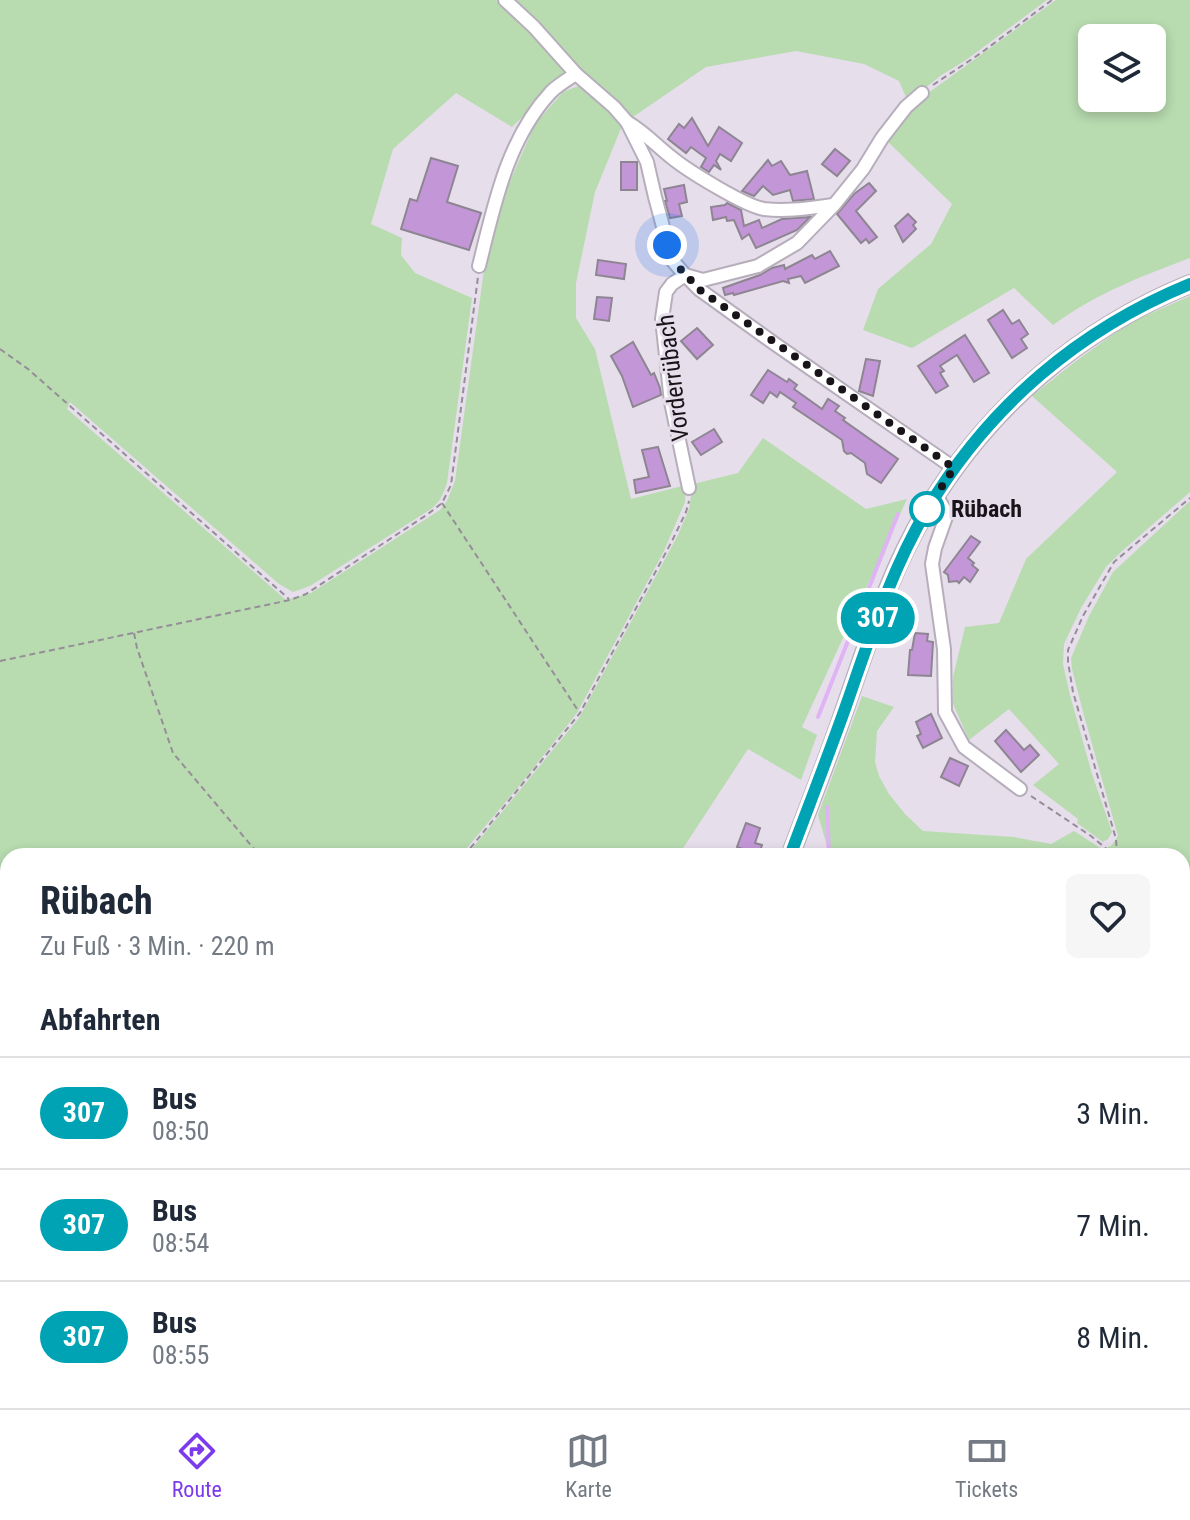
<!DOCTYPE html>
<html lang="de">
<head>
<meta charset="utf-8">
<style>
  :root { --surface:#fff; --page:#f6f6f7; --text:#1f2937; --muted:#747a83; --line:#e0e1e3; --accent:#7c3aed }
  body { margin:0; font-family:"Roboto Condensed",sans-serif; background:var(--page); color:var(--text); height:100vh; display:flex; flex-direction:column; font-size:30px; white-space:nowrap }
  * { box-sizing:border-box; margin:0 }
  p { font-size:26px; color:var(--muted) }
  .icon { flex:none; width:44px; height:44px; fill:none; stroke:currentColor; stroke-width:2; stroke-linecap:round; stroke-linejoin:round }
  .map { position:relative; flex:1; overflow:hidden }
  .drawer { position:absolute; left:0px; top:848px; width:1190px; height:560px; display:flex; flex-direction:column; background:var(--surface); border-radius:24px 24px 0 0; box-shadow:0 4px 12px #0003 }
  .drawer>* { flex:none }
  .badge { padding:0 16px; border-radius:26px; font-size:28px; line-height:52px }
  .tools { position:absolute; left:1078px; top:24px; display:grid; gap:16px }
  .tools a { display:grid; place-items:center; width:88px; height:88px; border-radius:12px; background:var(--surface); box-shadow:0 4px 12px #0003; font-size:40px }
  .you { position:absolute; width:40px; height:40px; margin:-20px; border:6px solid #fff; border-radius:50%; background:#1a73e8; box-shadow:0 0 0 12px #1a73e833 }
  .map>.badge { position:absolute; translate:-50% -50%; box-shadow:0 0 0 4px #fff }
  h2 { padding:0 40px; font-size:30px; line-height:72px }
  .round { display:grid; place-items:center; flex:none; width:84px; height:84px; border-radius:12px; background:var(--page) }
  .head { display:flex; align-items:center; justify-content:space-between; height:136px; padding:0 40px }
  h1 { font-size:38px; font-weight:700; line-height:60px }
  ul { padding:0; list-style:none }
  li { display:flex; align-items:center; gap:24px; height:112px; padding:0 40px; border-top:2px solid var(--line) }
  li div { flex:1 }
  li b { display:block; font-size:30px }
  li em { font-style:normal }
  li .badge { min-width:88px; font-weight:700; text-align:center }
  .tabs { display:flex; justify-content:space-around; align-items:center; height:112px; border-top:2px solid var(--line); background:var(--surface); font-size:22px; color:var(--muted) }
  .tabs a { display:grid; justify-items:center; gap:4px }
  .tabs .selected { color:var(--accent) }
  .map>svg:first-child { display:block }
</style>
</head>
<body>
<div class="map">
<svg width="1190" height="1408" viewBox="0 0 1190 1408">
  <rect width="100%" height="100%" fill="#e7deec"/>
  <g fill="#b8dbb0" fill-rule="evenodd">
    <path d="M 0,0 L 496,0 L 565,66 L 567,74 L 512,127 L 456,93 L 393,149 L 371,224 L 402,238 L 401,255 L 415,273 L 472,298 L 447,483 C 443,494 441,501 431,509 L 310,586 L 293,592 L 279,584 L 70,402 L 67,409 L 286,600 L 311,593 L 440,510 L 447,501 L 455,481 L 484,270 L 507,188 L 535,124 L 563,92 L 581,85 L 622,126 L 595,192 L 576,283 L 576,318 L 595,349 L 631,499 L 686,485 L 685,502 L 664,551 L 577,713 L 524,780 L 460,856 L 8,856 L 8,1340 L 0,1347 Z"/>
    <path d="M 506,0 L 1047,0 L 966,60 L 940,76 L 908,102 L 899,81 L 864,64 L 796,51 L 706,67 L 630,119 Z"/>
    <path d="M 1056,0 L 1190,0 L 1190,258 C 1140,277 1097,293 1053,325 L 1014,288 L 912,348 L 863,330 L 878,289 L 931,244 L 952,204 L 886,140 L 920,99 ZM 1092,38 L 1152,38 L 1152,98 L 1092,98 Z"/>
    <path d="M 1190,296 L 1190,492 L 1122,551 L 1106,567 L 1081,608 L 1064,644 L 1063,664 L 1070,695 L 1092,774 L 1112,832 L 1108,839 L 1103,842 L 1077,823 L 1078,819 L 1033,785 L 1059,764 L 1009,709 L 969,740 L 953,704 L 953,677 L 965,627 L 999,623 L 1026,559 L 1117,472 L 1032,396 L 1076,361 L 1129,323 Z"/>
    <path d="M 763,438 L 866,509 L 907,499 L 802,727 L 817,735 L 801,780 L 748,749 L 678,856 L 466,856 L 579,718 L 678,535 L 689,509 L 693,484 L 738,473 Z"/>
    <path d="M 1190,501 L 1190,1371 L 1182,1362 L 1182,856 L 830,856 L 818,815 L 862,696 L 894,707 L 877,731 L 875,762 L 879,776 L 889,794 L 905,814 L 923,831 L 1014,837 L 1051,844 L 1074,831 L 1102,849 L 1111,846 L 1118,836 L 1083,712 L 1072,669 L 1071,658 L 1089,616 L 1113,572 Z"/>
    <path d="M 684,1400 L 786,1400 L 791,1406 L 846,1402 L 846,1408 L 711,1408 L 699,1402 Z"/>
  </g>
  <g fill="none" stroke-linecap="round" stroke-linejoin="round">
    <g stroke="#dfb3f4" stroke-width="4">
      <path d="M 818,717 L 898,514"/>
      <path d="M 827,807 L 829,856"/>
      <path d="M 768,1400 L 774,1408"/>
      <path d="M 429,1408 L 451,1400"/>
    </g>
  </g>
  <g fill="#c397d7" stroke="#8e8592" stroke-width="2">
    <path d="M 692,118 L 708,146 L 719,127 L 742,143 L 731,161 L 720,154 L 716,161 L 721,170 L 714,165 L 709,172 L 701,167 L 706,158 L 691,147 L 686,153 L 668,139 L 679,124 L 684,128 Z"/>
    <path d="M 835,149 L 850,161 L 837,176 L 822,164 Z"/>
    <path d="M 431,158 L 458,166 L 447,202 L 481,213 L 469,250 L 401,229 L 410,199 L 417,201 Z"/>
    <path d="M 768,160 L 772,166 L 781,161 L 790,175 L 807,171 L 814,199 L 793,201 L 790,190 L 773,195 L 763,186 L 754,196 L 742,191 Z"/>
    <rect x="621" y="162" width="16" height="28"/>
    <path d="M 869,183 L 876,191 L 856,211 L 877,237 L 869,243 L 866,239 L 861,243 L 837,214 L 854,194 Z"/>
    <path d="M 684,185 L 687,202 L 679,204 L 682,216 L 670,218 L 665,201 L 667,201 L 664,189 Z"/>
    <path d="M 727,203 L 741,210 L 744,226 L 759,220 L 762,228 L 782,219 L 810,217 L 797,230 L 756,248 L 749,234 L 742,239 L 734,220 L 727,221 L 726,217 L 713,220 L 711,207 L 725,205 Z"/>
    <path d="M 908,214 L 916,222 L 913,225 L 916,229 L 903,242 L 895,226 Z"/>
    <path d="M 830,251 L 839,266 L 805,283 L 801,276 L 788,279 L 789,283 L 783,281 L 734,295 L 733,293 L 725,295 L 723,288 L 760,275 L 772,268 L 784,265 L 785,269 L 812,255 L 815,259 Z"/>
    <path d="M 598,260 L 626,264 L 624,279 L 596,275 Z"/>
    <path d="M 597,297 L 612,298 L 609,321 L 594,319 Z"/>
    <path d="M 1003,310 L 1012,324 L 1019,320 L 1028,334 L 1021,339 L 1027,348 L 1012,358 L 988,320 Z"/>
    <path d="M 697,328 L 713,345 L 697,359 L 681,341 Z"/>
    <path d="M 965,335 L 989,373 L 974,382 L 957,355 L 940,366 L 944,371 L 940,373 L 948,386 L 936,393 L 918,366 Z"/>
    <path d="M 633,342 L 651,375 L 654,373 L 660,388 L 661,395 L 633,407 L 622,376 L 611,356 Z"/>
    <path d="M 866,359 L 880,361 L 873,396 L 859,391 Z"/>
    <path d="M 768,370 L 787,382 L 789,379 L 797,385 L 794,389 L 822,409 L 828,399 L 839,406 L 835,411 L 845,418 L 843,420 L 898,459 L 881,483 L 867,474 L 865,463 L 851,453 L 847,454 L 844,451 L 842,440 L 793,407 L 796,403 L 780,392 L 777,397 L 770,392 L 763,403 L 751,395 Z"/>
    <path d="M 714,429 L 722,442 L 701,455 L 692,442 Z"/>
    <path d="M 658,447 L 670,486 L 636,493 L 634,480 L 649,477 L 642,450 Z"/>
    <path d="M 971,536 L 980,542 L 968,558 L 974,563 L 972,565 L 978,570 L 970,582 L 964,577 L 959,583 L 957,581 L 949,582 L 948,575 L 944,572 Z"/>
    <path d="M 915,633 L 928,634 L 927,641 L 933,642 L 931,676 L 908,675 L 910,650 L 912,650 Z"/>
    <path d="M 931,714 L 942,738 L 923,748 L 917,736 L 921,734 L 916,722 Z"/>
    <path d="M 1006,730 L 1024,750 L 1030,745 L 1039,755 L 1021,772 L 995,741 Z"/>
    <path d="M 950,758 L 968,766 L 959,786 L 941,777 Z"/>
    <path d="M 746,823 L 760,828 L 755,843 L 762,845 L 759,855 L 737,847 Z"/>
  </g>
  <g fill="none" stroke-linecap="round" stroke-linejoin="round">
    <defs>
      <g id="minor">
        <path d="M 505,0 L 534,27 L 576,74 L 614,107 L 627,122 L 647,162 L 655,197 L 672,260 L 685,275 L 700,290 L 775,344 L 954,468"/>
        <path d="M 627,122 C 644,132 656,145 671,157 C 688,171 745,206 764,209 C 787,212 810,208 833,205"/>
        <path d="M 479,266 C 494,206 507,139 551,92 C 558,85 568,79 576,74"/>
        <path d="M 689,488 L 671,402 L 662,319 L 666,292 L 672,284 L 685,275 L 703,280 L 758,266 L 797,243 L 834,205 L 863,169 L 882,138 L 906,107 L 922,93"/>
        <path d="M 936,495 L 947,514 L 935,548 L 932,564 L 944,649 L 945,712 L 964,747 L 1020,789"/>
        <path d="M 281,1400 L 285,1408"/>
        <path d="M 665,1400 L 700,1408"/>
        <path d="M 852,1400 L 853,1408"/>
        <path d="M 1023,1400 L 1029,1408"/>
        <path d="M 64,1408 L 71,1400"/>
        <path d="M 545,1408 L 635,1400"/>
      </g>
      <g id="major">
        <path d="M 790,856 C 807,811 825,766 841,720 C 866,649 888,573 928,508 C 990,406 1080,329 1190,284"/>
        <path d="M 229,1408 L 245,1400"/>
      </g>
    </defs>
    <use href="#minor" stroke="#b7aebc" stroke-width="16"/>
    <use href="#major" stroke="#b7aebc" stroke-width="20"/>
    <g stroke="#958e98" stroke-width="2" stroke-dasharray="6 4" stroke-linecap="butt">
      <path d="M 933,85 L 981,53 L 1052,0"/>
      <path d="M 0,349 L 28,369 L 289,599"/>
      <path d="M 442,503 L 579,712"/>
      <path d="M 134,633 L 137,648 L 173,753 L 260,856"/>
      <path d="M 0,661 L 290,600 L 306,594 L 428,514 L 442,503 L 451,485 L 478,277"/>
      <path d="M 1031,796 L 1091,836 L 1115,856"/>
      <path d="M 464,856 L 580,713 L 672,541 L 686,512 L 689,501"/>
      <path d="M 1117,856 L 1116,839 L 1073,692 L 1068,662 L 1068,650 L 1083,616 L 1114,562 L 1190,498"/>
      <path d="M 0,1113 L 8,1117"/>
      <path d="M 1182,1366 L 1190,1375"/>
    </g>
    <use href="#minor" stroke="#fff" stroke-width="12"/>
    <use href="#major" stroke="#fff" stroke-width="16"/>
  </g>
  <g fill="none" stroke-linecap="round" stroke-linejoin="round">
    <defs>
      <path id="line" d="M 790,856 C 809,805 829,754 847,703 C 870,637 892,568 928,508 C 990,405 1080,329 1190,284"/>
    </defs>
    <use href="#line" stroke="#fff" stroke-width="18"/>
    <use href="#line" stroke="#00a3b4" stroke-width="12"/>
    <path stroke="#181419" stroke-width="8" stroke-dasharray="0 14.4" d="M 667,245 L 672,260 L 700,290 L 954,468 L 927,509"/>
  </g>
  <circle fill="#fff" stroke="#00a3b4" stroke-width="4" cx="927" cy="509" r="16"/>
  <g text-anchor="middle" stroke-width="6" stroke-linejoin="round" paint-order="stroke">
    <g font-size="24" fill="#181419" stroke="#e7deec">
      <text transform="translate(673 378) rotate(-97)" y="8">Vorderrübach</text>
    </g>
    <g font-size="24" font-weight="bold" fill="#181419" stroke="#e7deec" text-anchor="start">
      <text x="951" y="517">Rübach</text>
    </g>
  </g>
</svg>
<div class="tools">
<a><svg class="icon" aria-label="layers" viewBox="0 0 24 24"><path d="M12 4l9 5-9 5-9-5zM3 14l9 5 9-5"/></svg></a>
</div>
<div class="you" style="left:667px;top:245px"></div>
<b class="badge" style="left:878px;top:618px;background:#00a3b4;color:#fff">307</b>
<section class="drawer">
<div class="head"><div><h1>Rübach</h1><p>Zu Fuß · 3 Min. · 220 m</p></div><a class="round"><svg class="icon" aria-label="heart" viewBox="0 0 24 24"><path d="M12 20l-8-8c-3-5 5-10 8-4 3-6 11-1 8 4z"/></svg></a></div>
<h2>Abfahrten</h2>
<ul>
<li><span class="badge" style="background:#00a3b4;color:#fff">307</span><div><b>Bus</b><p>08:50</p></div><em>3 Min.</em></li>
<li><span class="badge" style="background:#00a3b4;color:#fff">307</span><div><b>Bus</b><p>08:54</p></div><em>7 Min.</em></li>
<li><span class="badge" style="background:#00a3b4;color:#fff">307</span><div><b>Bus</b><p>08:55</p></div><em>8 Min.</em></li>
</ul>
</section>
</div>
<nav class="tabs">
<a class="selected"><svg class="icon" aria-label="directions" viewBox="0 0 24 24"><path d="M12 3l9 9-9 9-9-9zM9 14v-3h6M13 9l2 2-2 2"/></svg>Route</a>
<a><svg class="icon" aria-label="map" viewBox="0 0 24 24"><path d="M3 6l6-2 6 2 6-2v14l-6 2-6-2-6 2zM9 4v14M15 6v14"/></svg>Karte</a>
<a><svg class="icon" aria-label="tickets" viewBox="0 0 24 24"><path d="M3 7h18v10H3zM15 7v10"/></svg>Tickets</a>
</nav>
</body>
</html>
